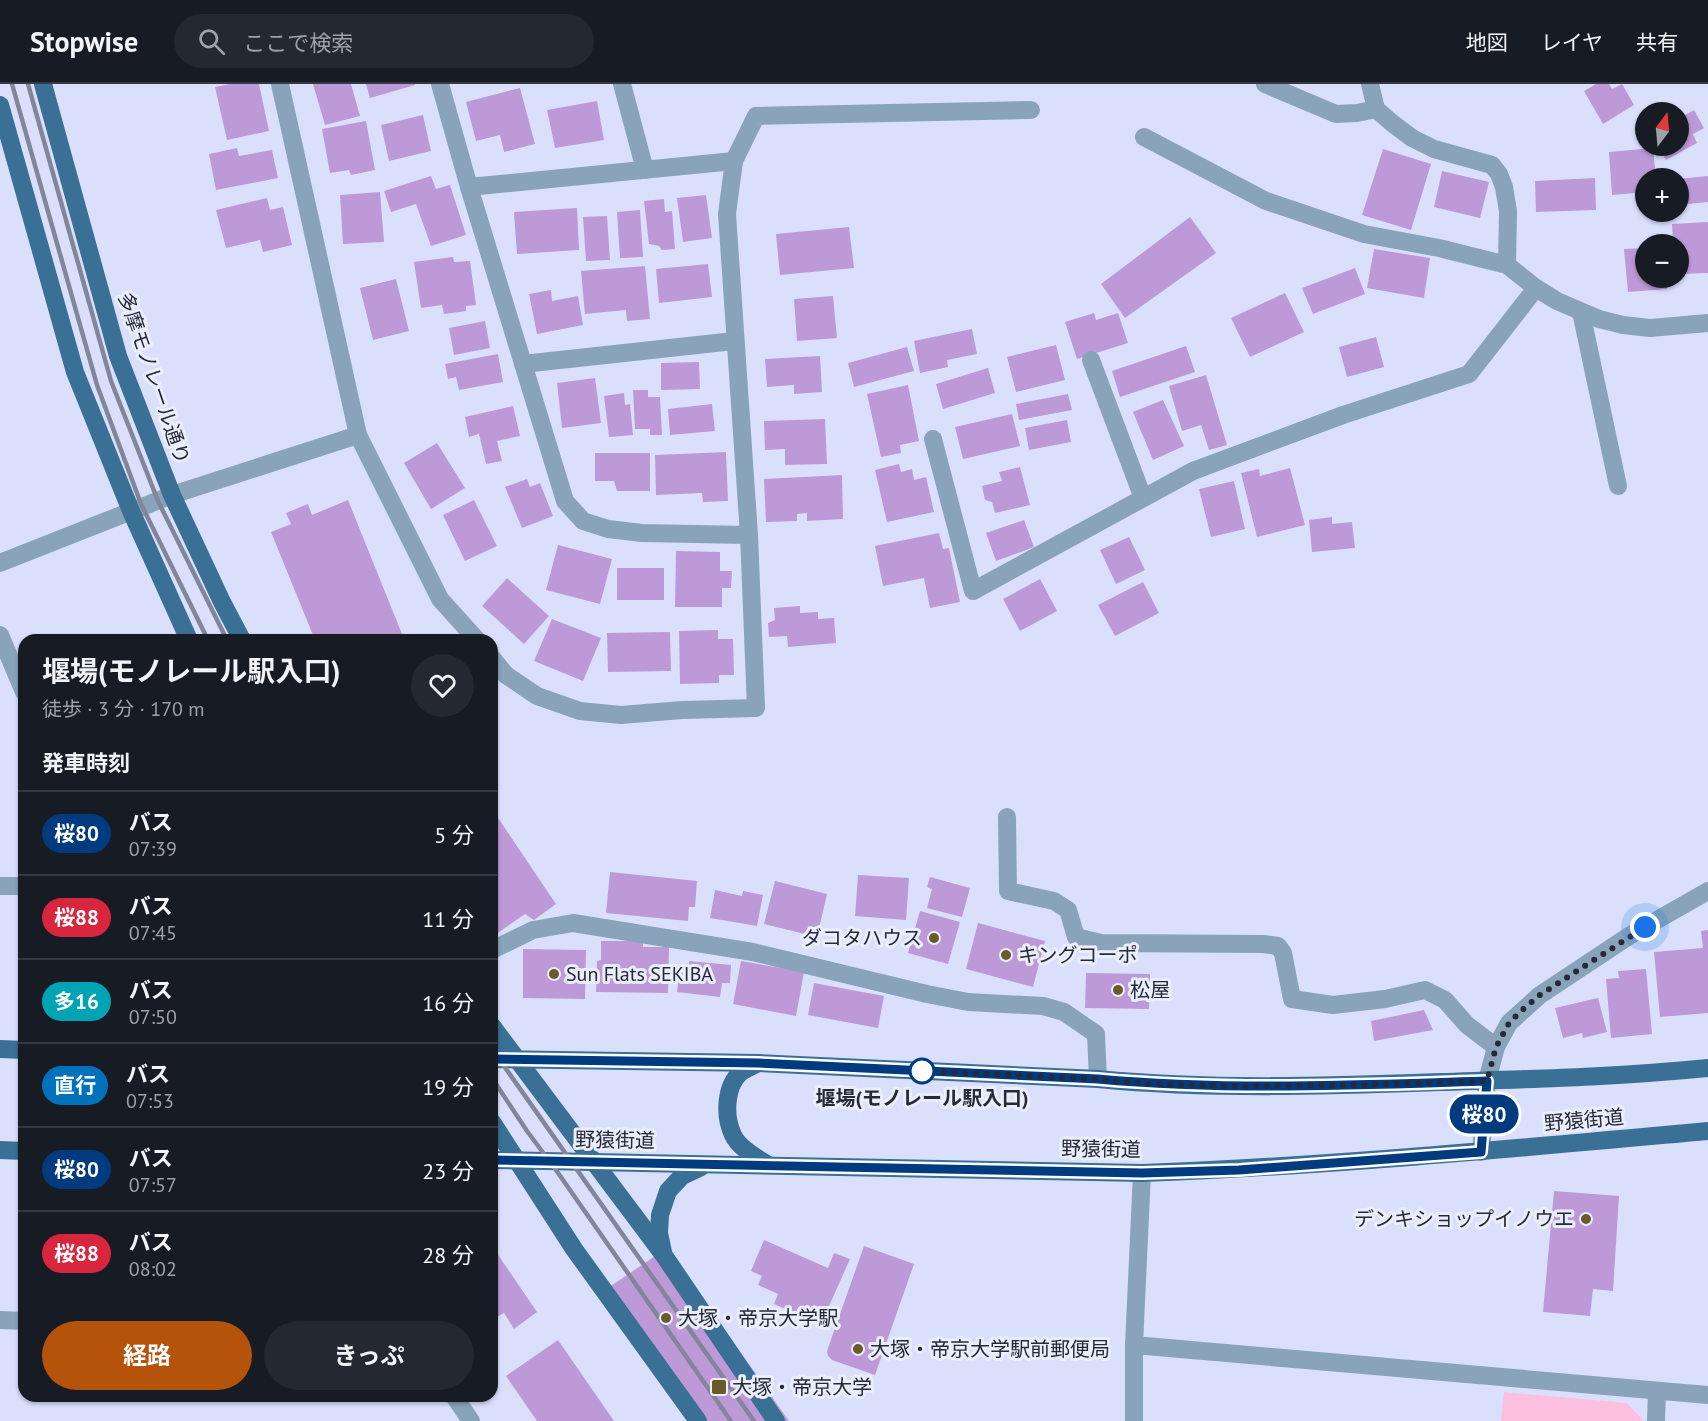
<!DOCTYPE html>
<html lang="ja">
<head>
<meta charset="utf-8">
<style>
  :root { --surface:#171b24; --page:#242831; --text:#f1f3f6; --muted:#9ea1a6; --line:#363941; --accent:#b45309 }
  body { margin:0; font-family:"PT Sans","Noto Sans JP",sans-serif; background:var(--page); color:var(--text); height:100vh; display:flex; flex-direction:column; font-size:22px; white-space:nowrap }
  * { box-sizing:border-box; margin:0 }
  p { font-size:20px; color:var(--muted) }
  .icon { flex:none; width:33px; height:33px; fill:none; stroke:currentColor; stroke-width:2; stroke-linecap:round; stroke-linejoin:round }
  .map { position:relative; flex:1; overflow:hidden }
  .details { position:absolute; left:18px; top:550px; width:480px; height:768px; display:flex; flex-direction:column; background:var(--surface); border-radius:18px; box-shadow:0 2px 4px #0004 }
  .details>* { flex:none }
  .badge { padding:0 12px; border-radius:20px; font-size:21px; line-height:39px }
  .needle { width:39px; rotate:16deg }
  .tools { position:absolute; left:1635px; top:18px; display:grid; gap:12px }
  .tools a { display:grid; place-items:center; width:54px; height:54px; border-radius:50%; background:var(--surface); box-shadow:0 2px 4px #0004; font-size:30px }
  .you { position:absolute; width:30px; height:30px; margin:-15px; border:4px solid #fff; border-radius:50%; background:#1a73e8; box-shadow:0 0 0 9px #1a73e833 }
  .map>.badge { position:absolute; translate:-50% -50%; box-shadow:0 0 0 3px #fff }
  h2 { padding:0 24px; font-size:22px; line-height:54px }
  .round { display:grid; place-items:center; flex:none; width:63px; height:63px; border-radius:32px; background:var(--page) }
  .headline { display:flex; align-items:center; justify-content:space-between; height:102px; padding:0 24px }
  h1 { font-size:28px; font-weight:700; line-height:45px }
  .action { display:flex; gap:12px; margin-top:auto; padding:12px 24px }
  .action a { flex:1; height:69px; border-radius:36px; background:var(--accent); color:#fff; font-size:24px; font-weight:700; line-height:69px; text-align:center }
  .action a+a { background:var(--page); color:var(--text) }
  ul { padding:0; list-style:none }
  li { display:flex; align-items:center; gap:18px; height:84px; padding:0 24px; border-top:2px solid var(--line) }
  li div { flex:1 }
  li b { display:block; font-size:22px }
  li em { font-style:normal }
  li .badge { min-width:66px; font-weight:700; text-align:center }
  header { display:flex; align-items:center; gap:36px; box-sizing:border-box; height:84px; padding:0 30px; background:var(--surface); border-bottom:2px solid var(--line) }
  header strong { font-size:28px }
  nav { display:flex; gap:33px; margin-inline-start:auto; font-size:21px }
  .search { width:420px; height:54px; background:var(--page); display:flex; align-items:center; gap:15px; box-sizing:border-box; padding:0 21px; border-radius:33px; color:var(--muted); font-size:22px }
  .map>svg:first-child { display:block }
</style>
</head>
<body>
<header>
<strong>Stopwise</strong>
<div class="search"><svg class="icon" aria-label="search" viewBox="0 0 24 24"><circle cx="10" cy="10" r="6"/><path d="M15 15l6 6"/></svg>ここで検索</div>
<nav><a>地図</a><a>レイヤ</a><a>共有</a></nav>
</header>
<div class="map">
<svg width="1708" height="1337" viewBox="0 0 1708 1337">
  <rect width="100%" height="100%" fill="#dae0fc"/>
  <path fill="#fcbfe0" d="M 1504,1308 L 1627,1319 L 1642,1335 L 1642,1337 L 1501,1337 Z"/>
  <g fill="#be99d8">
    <path d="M 230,0 L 259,0 L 269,47 L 227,56 L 215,3 Z"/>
    <path d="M 313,0 L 351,0 L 360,32 L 325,41 Z"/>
    <path d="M 366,0 L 415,0 L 415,1 L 370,14 Z"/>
    <path d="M 1596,0 L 1609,0 L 1612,5 L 1622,0 L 1634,21 L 1603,40 L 1584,7 Z"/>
    <path d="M 520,4 L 535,60 L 504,68 L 500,51 L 476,57 L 466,18 Z"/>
    <path d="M 597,17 L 604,56 L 555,64 L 547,26 Z"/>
    <path d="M 1694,26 L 1704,44 L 1693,50 L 1697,59 L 1666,76 L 1658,62 L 1678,62 L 1678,35 Z"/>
    <path d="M 423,31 L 431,67 L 389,77 L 381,41 Z"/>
    <path d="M 366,37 L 375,86 L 351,91 L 349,86 L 330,89 L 322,45 Z"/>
    <path d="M 237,64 L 239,72 L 272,66 L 278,94 L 216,106 L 209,70 Z"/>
    <path d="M 1653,64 L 1656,94 L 1646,94 L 1646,108 L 1612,111 L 1609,68 Z"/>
    <path d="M 1383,65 L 1431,80 L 1411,146 L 1362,131 Z"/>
    <path d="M 1442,87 L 1489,98 L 1480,134 L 1434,123 Z"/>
    <path d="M 431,92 L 436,105 L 450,101 L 466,151 L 431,162 L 416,120 L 391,128 L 384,107 Z"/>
    <path d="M 1708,92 L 1708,118 L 1678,121 L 1678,95 Z"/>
    <path d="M 1595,94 L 1596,126 L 1536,128 L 1535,97 Z"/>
    <path d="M 380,108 L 384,158 L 343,160 L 340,111 Z"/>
    <path d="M 706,111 L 712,154 L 683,158 L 677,114 Z"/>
    <path d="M 267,114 L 270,126 L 283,123 L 292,161 L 263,168 L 260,156 L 226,164 L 216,126 Z"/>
    <path d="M 664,115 L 665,128 L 672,127 L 675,165 L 662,166 L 659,162 L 649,160 L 644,117 Z"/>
    <path d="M 577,124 L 579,166 L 517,170 L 514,128 Z"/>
    <path d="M 640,126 L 643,173 L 620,174 L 617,128 Z"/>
    <path d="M 607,132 L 610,176 L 586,177 L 583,133 Z"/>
    <path d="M 1190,133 L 1216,169 L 1125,234 L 1101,200 Z"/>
    <path d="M 1708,138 L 1708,189 L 1678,190 L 1678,160 L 1673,160 L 1672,140 Z"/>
    <path d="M 849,143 L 854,184 L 780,191 L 776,150 Z"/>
    <path d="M 1646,164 L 1646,194 L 1667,194 L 1667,205 L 1628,208 L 1624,165 Z"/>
    <path d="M 1374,165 L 1430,174 L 1424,214 L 1367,204 Z"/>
    <path d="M 453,173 L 454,178 L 470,177 L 476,221 L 466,222 L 466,227 L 444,230 L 442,221 L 421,224 L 414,178 Z"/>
    <path d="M 708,180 L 712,213 L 659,219 L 656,185 Z"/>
    <path d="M 645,182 L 650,235 L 627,237 L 626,226 L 585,230 L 581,187 Z"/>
    <path d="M 1355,184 L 1365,210 L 1313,230 L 1302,204 Z"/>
    <path d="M 396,195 L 409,247 L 373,256 L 360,204 Z"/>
    <path d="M 551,206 L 552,217 L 578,212 L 583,241 L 537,250 L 529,210 Z"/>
    <path d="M 1285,209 L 1304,248 L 1250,273 L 1231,234 Z"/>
    <path d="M 833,212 L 837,254 L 797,257 L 794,215 Z"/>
    <path d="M 1094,229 L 1096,236 L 1118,229 L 1128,259 L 1077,275 L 1065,238 Z"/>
    <path d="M 485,237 L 490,264 L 454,271 L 449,244 Z"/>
    <path d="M 972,245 L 977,270 L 947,276 L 948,283 L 920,289 L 914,257 Z"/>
    <path d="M 1376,253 L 1384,283 L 1347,293 L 1339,263 Z"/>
    <path d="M 1056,261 L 1065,296 L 1016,308 L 1007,273 Z"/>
    <path d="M 1186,262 L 1195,288 L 1120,313 L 1112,287 Z"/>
    <path d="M 907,263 L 914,287 L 854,303 L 848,279 Z"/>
    <path d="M 498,270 L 503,298 L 459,306 L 456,293 L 448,295 L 445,280 Z"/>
    <path d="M 820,272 L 822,308 L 794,310 L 794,301 L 767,303 L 765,275 Z"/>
    <path d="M 699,278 L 700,305 L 661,306 L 661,279 Z"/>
    <path d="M 988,284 L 995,309 L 943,325 L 936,300 Z"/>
    <path d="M 1206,291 L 1227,361 L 1209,366 L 1201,341 L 1182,347 L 1169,302 Z"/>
    <path d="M 595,294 L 601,339 L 562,344 L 557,299 Z"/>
    <path d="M 908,301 L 919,357 L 900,361 L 901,369 L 881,373 L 867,310 Z"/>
    <path d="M 633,306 L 648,306 L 648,313 L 660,313 L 662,351 L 650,351 L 650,345 L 635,345 Z"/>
    <path d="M 624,309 L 625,321 L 630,320 L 633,351 L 609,353 L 604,312 Z"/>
    <path d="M 1068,310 L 1072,326 L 1019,336 L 1016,320 Z"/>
    <path d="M 1163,316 L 1184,362 L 1153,376 L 1133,328 Z"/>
    <path d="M 712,320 L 715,347 L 670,351 L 668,325 Z"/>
    <path d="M 513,322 L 520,352 L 497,357 L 502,377 L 486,380 L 479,350 L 469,353 L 465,333 Z"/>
    <path d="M 1012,330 L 1020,362 L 963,375 L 955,343 Z"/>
    <path d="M 825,335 L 827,380 L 785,381 L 785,365 L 765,366 L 764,337 Z"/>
    <path d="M 1067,336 L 1071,358 L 1029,366 L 1025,344 Z"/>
    <path d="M 437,359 L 465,404 L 431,425 L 404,379 Z"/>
    <path d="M 726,368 L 728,417 L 703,418 L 702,409 L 656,411 L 655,371 Z"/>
    <path d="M 595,369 L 650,369 L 650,407 L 617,407 L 614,397 L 595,397 Z"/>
    <path d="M 899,380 L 901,388 L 912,385 L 914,396 L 926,393 L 934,428 L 887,438 L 875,386 Z"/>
    <path d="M 1020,383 L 1030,421 L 995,429 L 992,418 L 985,416 L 982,402 L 1002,397 L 999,388 Z"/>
    <path d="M 1290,384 L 1305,441 L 1257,453 L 1241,389 L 1259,385 L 1260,392 Z"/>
    <path d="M 842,391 L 843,435 L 807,437 L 807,429 L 797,430 L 797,437 L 766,438 L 764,395 Z"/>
    <path d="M 527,395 L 530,403 L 540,399 L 553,432 L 522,444 L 505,403 Z"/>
    <path d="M 1234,397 L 1245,445 L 1211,453 L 1199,405 Z"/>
    <path d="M 348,416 L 404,555 L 399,556 L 315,556 L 271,448 L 291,440 L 286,429 L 308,420 L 312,431 Z"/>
    <path d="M 474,416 L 497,462 L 465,477 L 443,431 Z"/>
    <path d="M 1332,433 L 1332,440 L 1352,438 L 1355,464 L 1312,468 L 1309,436 Z"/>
    <path d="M 1024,436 L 1034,463 L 996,477 L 986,449 Z"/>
    <path d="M 939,449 L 943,465 L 949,464 L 960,518 L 930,524 L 924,494 L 883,502 L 875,462 Z"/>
    <path d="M 1129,453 L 1145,486 L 1116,500 L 1100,466 Z"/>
    <path d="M 558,461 L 612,475 L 600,520 L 546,506 Z"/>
    <path d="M 676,467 L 720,468 L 720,487 L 732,487 L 731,504 L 722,504 L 722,523 L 675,523 Z"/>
    <rect x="617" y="484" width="47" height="32"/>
    <path d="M 507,494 L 549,532 L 524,560 L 482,522 Z"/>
    <path d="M 1040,495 L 1057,527 L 1020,547 L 1003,515 Z"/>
    <path d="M 1143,498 L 1159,529 L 1115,552 L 1098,521 Z"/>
    <path d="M 800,522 L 800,529 L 818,528 L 818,535 L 834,534 L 836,559 L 788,563 L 787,552 L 769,553 L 768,539 L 775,536 L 774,524 Z"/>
    <path d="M 552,535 L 601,554 L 583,597 L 534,577 Z"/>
    <path d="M 718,546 L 718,555 L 733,555 L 734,591 L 719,591 L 719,599 L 680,600 L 679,547 Z"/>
    <path d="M 670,548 L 671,587 L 608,588 L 607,549 Z"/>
    <path d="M 492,725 L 556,820 L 534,836 L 525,830 L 492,853 Z"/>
    <path d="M 610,788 L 697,797 L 695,823 L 689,823 L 688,837 L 606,829 Z"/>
    <path d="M 858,791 L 909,794 L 906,836 L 855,832 Z"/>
    <path d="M 930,793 L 970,804 L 962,833 L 927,824 L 932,805 L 927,803 Z"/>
    <path d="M 775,797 L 827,810 L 817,853 L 764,840 Z"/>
    <path d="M 715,806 L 742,812 L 743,807 L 763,811 L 757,842 L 710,834 Z"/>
    <path d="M 920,827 L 960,838 L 948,880 L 908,869 Z"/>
    <path d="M 978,839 L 1045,857 L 1033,903 L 966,885 Z"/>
    <path d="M 1708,846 L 1708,929 L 1660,933 L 1654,868 L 1703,864 L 1701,847 Z"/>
    <path d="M 601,857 L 643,857 L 643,863 L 669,863 L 668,909 L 596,908 L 597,877 L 601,876 Z"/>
    <path d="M 523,865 L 586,866 L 585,915 L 523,914 Z"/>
    <path d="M 689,877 L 731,881 L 730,899 L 722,899 L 720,913 L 677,908 L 680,882 L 689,883 Z"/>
    <path d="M 741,877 L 804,888 L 796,932 L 733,920 Z"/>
    <path d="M 1646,885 L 1652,950 L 1611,954 L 1606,895 L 1619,894 L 1618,887 Z"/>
    <path d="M 1086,889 L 1150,890 L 1149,925 L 1085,924 Z"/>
    <path d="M 814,899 L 884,912 L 878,944 L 808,931 Z"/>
    <path d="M 1598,914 L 1607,948 L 1583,954 L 1582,949 L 1563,954 L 1555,924 Z"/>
    <path d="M 1424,926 L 1433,946 L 1374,957 L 1371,937 Z"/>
    <path d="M 1554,1107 L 1619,1112 L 1613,1207 L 1593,1205 L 1590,1232 L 1543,1228 Z"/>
    <path d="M 764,1156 L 828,1184 L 834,1169 L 850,1175 L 821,1240 L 774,1220 L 778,1210 L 758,1201 L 762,1192 L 751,1187 Z"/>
    <path d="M 492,1162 L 537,1228 L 514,1245 L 504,1229 L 492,1236 Z"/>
    <path d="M 864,1162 L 914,1180 L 875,1291 L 832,1276 L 828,1272 L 827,1267 Z"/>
    <path d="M 667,1164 L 789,1337 L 688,1337 L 599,1210 Z"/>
    <path d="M 558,1256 L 614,1337 L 537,1337 L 506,1292 Z"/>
  </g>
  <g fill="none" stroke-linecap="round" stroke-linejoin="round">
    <g stroke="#89a4ba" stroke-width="18">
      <path d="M 280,0 L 358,351 L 440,515 L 477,556"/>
      <path d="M 440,0 L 469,103 L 565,417 L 583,437 L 608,445 L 642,449 L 749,451 L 756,624 L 682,626 L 621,631 L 580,627 L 537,612 L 506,591 L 492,574"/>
      <path d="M 622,0 L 645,86"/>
      <path d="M 1265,0 L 1336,30 L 1357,29 L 1376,25"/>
      <path d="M 1370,0 L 1376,25 L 1392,39 L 1412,54 L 1434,65 L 1492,81 L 1499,90 L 1504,103 L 1508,127 L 1507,181"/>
      <path d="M 1144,53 L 1266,117 L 1364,150 L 1439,164 L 1507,181 L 1536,204 L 1557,217 L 1599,235 L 1623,241 L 1650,244 L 1708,239"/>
      <path d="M 469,103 L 734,77"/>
      <path d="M 1581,228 L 1618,402"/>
      <path d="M 1091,276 L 1143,414"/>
      <path d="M 523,280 L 734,257"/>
      <path d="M 933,355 L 973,507 L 1193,387 L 1343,331 L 1469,290 L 1536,204"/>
      <path d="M 749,451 L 727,130 L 734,77 L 756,32 L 1031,26"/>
      <path d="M 0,479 L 172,411 L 358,351"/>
      <path d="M 0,551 L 24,608"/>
      <path d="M 1007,733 L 1008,807 L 1054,817 L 1068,826 L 1076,853 L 1101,859 L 1263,860 L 1278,862 L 1283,869 L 1292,915 L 1333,921 L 1385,915 L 1425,906 L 1445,916 L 1467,941 L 1496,963"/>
      <path d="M 0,802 L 24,802"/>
      <path d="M 492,866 L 533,846 L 573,839 L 753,868 L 927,910 L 968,918 L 1043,922 L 1064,928 L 1096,950 L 1098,995"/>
      <path d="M 1481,1068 L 1487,997 L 1496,963 L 1509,939 L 1540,911 L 1629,852 L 1708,807"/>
      <path d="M 0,1236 L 24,1237"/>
      <path d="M 1134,1261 L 1708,1311"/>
      <path d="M 454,1312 L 471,1337"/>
      <path d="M 1134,1337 L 1134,1261 L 1142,1089"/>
      <path d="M 1656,1337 L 1657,1307"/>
    </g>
    <g stroke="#3a7096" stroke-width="18">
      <path d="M 43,0 L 118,272 L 172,411 L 222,518 L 242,556"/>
      <path d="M 0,21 L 75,288 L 131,427 L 189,556"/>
      <path d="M 492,942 L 663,1170 L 776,1337"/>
      <path d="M 0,965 L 24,966"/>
      <path d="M 492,975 L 758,979 L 1098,995 C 1212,1006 1326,1002 1440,998 C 1529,995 1619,993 1708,984"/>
      <path d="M 758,979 C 753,982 746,985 741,988 C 725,1002 724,1032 733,1051 C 739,1064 756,1073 768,1081"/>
      <path d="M 492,1038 L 574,1165 L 698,1337"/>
      <path d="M 0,1066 L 24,1067"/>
      <path d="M 492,1076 L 1142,1089 C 1331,1082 1520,1064 1708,1047"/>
      <path d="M 663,1168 L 659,1149 L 660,1131 L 668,1107 L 682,1092 L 701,1083"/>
    </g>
    <g stroke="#82869b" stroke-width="4.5">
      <path d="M 12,0 L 97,301 L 141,420 L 208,556"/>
      <path d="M 28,0 L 111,297 L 158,417 L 227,556"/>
      <path d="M 492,965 L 754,1337"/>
      <path d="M 492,994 L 527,1047 L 556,1086 L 731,1337"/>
    </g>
  </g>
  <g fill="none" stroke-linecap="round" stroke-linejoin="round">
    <defs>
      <path id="line" d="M 492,975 L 758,979 L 1098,995 C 1227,1007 1358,1001 1487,997 L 1481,1068 L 1239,1086 L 1142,1089 L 492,1076"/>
    </defs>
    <use href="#line" stroke="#fff" stroke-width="14"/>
    <use href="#line" stroke="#003b80" stroke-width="9"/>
    <path stroke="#262936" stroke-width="6" stroke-dasharray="0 10.8" d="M 922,987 L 1098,995 L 1151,1000 L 1228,1002 L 1354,1001 L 1487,997 L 1496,963 L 1509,939 L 1520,928 L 1540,911 L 1645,843"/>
  </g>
  <g fill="#6b5927" stroke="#eaeefc" stroke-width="2">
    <circle cx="934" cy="854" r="6"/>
    <circle cx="1006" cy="871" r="6"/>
    <circle cx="554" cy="890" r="6"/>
    <circle cx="1118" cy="906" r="6"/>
    <circle cx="1586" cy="1135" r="6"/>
    <circle cx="666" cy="1234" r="6"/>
    <circle cx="858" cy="1265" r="6"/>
    <rect x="711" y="1295" width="16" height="16" rx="3"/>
  </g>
  <circle fill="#fff" stroke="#003b80" stroke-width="3" cx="922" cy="987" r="12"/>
  <g text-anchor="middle" stroke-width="6" stroke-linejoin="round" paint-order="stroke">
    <g font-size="20" fill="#262936" stroke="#eaeefc">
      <text transform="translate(154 294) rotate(71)" y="7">多摩モノレール通り</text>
      <text transform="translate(1584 1036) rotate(-5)" y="7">野猿街道</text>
      <text transform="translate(615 1056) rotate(1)" y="7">野猿街道</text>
      <text transform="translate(1101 1065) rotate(1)" y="7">野猿街道</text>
    </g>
    <g font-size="20" fill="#262936" stroke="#eaeefc" text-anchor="start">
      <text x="922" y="861" text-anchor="end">ダコタハウス</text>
      <text x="1018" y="878">キングコーポ</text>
      <text x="566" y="897">Sun Flats SEKIBA</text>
      <text x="1130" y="913">松屋</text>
      <text x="1574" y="1142" text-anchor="end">デンキショップイノウエ</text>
      <text x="678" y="1241">大塚・帝京大学駅</text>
      <text x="870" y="1272">大塚・帝京大学駅前郵便局</text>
      <text x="732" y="1310">大塚・帝京大学</text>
    </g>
    <g font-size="20" font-weight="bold" fill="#262936" stroke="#eaeefc">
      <text x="922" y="1021">堰場(モノレール駅入口)</text>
    </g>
  </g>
</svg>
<div class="tools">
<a><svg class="needle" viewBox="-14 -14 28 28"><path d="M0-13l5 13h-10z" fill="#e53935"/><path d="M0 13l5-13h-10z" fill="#9ea1a6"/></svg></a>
<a>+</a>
<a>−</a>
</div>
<div class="you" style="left:1645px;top:843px"></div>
<b class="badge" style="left:1484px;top:1030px;background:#003b80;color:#fff">桜80</b>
<section class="details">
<div class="headline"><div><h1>堰場(モノレール駅入口)</h1><p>徒歩 · 3 分 · 170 m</p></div><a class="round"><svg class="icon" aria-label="heart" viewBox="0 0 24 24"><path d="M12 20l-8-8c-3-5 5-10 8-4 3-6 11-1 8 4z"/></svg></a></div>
<h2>発車時刻</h2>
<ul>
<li><span class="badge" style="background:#003b80;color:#fff">桜80</span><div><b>バス</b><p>07:39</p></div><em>5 分</em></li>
<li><span class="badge" style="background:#d7263d;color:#fff">桜88</span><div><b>バス</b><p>07:45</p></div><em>11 分</em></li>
<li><span class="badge" style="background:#00a3b4;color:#fff">多16</span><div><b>バス</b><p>07:50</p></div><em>16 分</em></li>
<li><span class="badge" style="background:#0072bc;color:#fff">直行</span><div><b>バス</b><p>07:53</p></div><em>19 分</em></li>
<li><span class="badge" style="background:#003b80;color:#fff">桜80</span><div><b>バス</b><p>07:57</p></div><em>23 分</em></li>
<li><span class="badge" style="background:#d7263d;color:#fff">桜88</span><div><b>バス</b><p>08:02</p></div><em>28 分</em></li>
</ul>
<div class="action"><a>経路</a><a>きっぷ</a></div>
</section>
</div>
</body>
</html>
